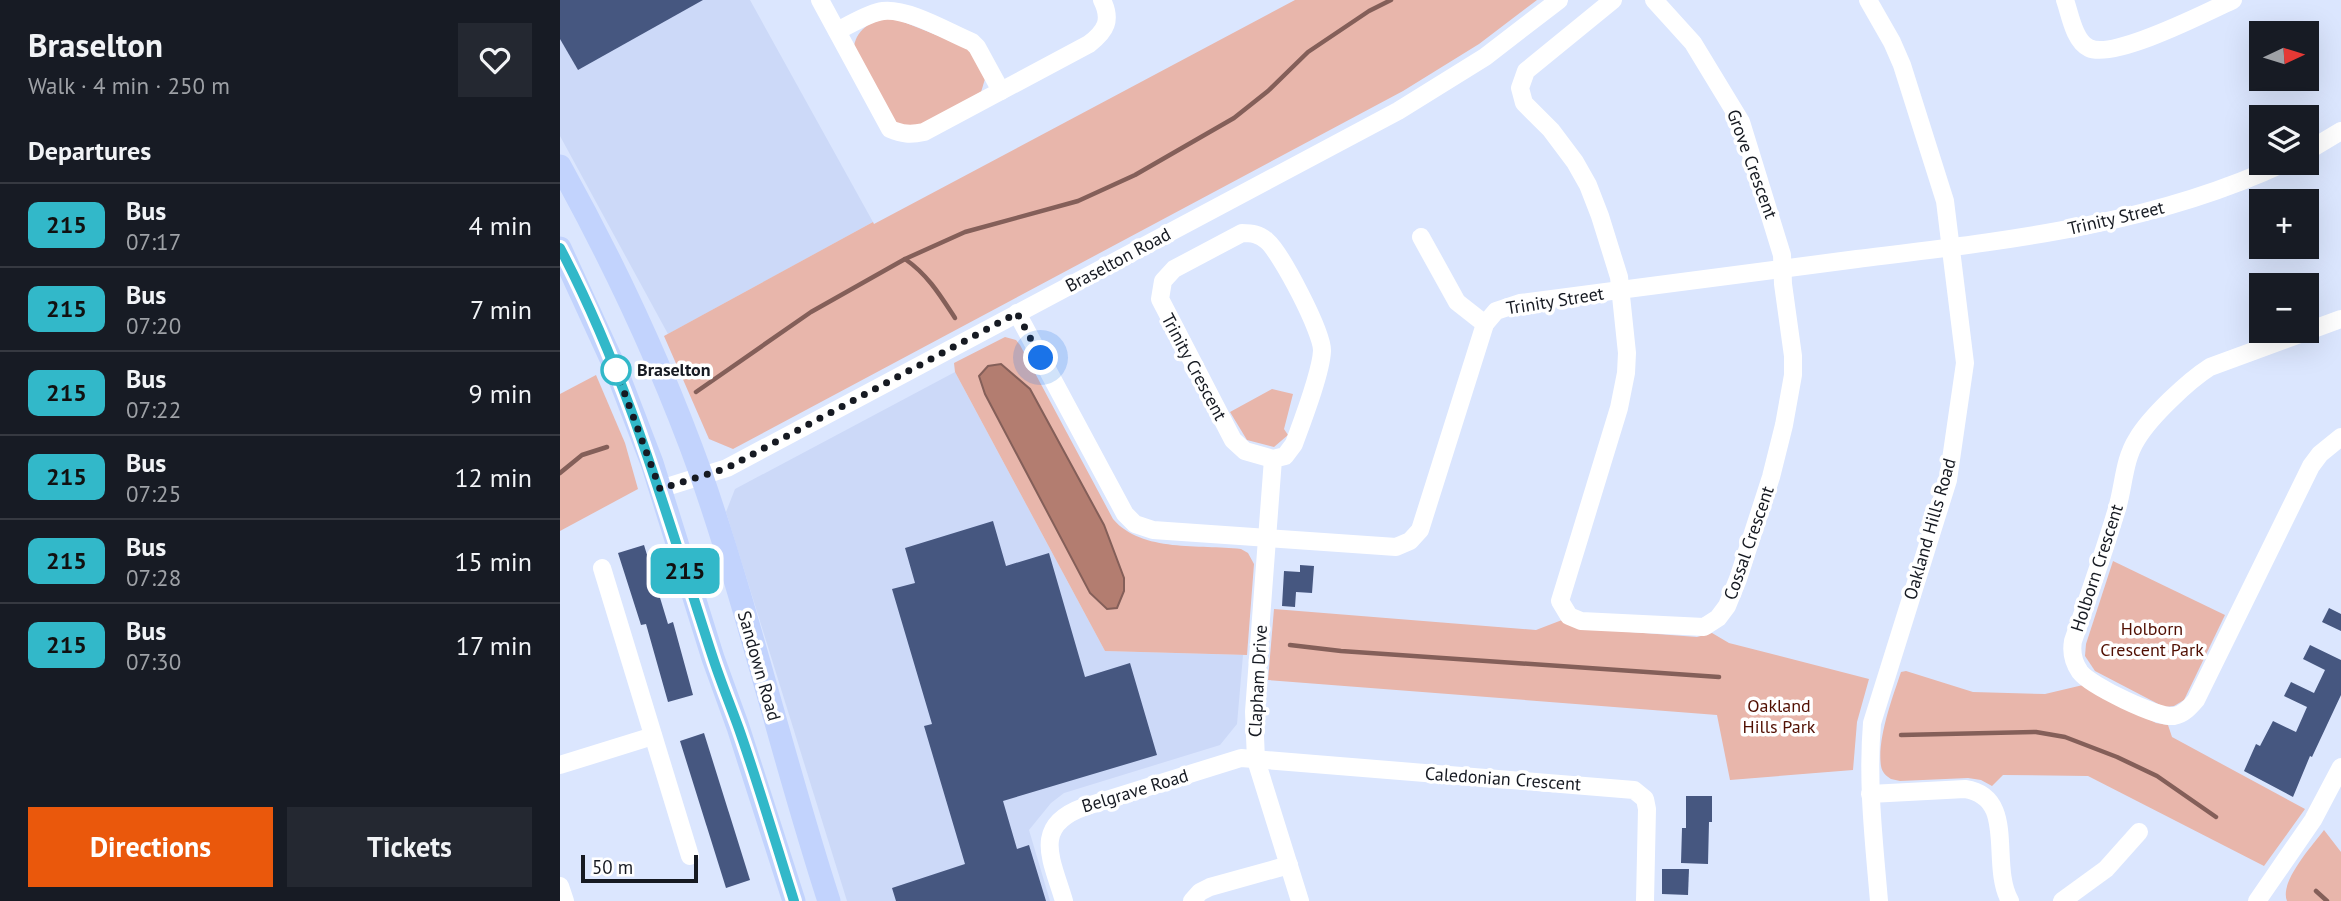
<!DOCTYPE html>
<html lang="en">
<head>
<meta charset="utf-8">
<style>
  :root { --surface:#171b24; --page:#242831; --text:#f1f3f6; --muted:#9ea1a6; --line:#363941; --accent:#ea580c }
  body { margin:0; font-family:"PT Sans",sans-serif; background:var(--page); color:var(--text); height:100vh; display:flex; flex-direction:column; font-size:26px; white-space:nowrap }
  * { box-sizing:border-box; margin:0 }
  p { font-size:23px; color:var(--muted) }
  .icon { flex:none; width:38px; height:38px; fill:none; stroke:currentColor; stroke-width:2; stroke-linecap:round; stroke-linejoin:round }
  .map { position:relative; flex:1; overflow:hidden }
  .panel { display:flex; flex-direction:column; background:var(--surface); width:560px }
  .panel>* { flex:none }
  .badge { padding:0 14px; border-radius:10px; font-size:24px; line-height:46px }
  .needle { width:46px; rotate:86deg }
  .buttons { position:absolute; left:1689px; top:21px; display:grid; gap:14px }
  .buttons a { display:grid; place-items:center; width:70px; height:70px; border-radius:0px; background:var(--surface); box-shadow:0 7px 28px #0002; font-size:35px }
  .scale { position:absolute; left:21px; bottom:18px; width:117px; box-sizing:border-box; padding-left:7px; border:4px solid #161a22; border-top:0; font-size:19px; line-height:24px; white-space:nowrap; color:#161a22; -webkit-text-stroke:5px #fff; paint-order:stroke }
  .you { position:absolute; width:35px; height:35px; margin:-18px; border:5px solid #fff; border-radius:50%; background:#1a73e8; box-shadow:0 0 0 10px #1a73e833 }
  .map>.badge { position:absolute; translate:-50% -50%; box-shadow:0 0 0 4px #fff }
  h2 { padding:0 28px; font-size:26px; line-height:63px }
  .round { display:grid; place-items:center; flex:none; width:74px; height:74px; border-radius:0px; background:var(--page) }
  .headline { display:flex; align-items:center; justify-content:space-between; height:119px; padding:0 28px }
  h1 { font-size:33px; font-weight:700; line-height:52px }
  .cta { display:flex; gap:14px; margin-top:auto; padding:14px 28px }
  .cta a { flex:1; height:80px; border-radius:0px; background:var(--accent); color:#fff; font-size:28px; font-weight:700; line-height:80px; text-align:center }
  .cta a+a { background:var(--page); color:var(--text) }
  ul { padding:0; list-style:none }
  li { display:flex; align-items:center; gap:21px; height:84px; padding:0 28px; border-top:2px solid var(--line) }
  li div { flex:1 }
  li b { display:block; font-size:26px }
  li em { font-style:normal }
  li .badge { min-width:77px; font-weight:700; text-align:center }
  main { display:flex; flex:1; min-height:0 }
  .map>svg:first-child { display:block }
</style>
</head>
<body>
<main>
<section class="panel">
<div class="headline"><div><h1>Braselton</h1><p>Walk · 4 min · 250 m</p></div><a class="round"><svg class="icon" aria-label="heart" viewBox="0 0 24 24"><path d="M12 20l-8-8c-3-5 5-10 8-4 3-6 11-1 8 4z"/></svg></a></div>
<h2>Departures</h2>
<ul>
<li><span class="badge" style="background:#32b8c9;color:#111">215</span><div><b>Bus</b><p>07:17</p></div><em>4 min</em></li>
<li><span class="badge" style="background:#32b8c9;color:#111">215</span><div><b>Bus</b><p>07:20</p></div><em>7 min</em></li>
<li><span class="badge" style="background:#32b8c9;color:#111">215</span><div><b>Bus</b><p>07:22</p></div><em>9 min</em></li>
<li><span class="badge" style="background:#32b8c9;color:#111">215</span><div><b>Bus</b><p>07:25</p></div><em>12 min</em></li>
<li><span class="badge" style="background:#32b8c9;color:#111">215</span><div><b>Bus</b><p>07:28</p></div><em>15 min</em></li>
<li><span class="badge" style="background:#32b8c9;color:#111">215</span><div><b>Bus</b><p>07:30</p></div><em>17 min</em></li>
</ul>
<div class="cta"><a>Directions</a><a>Tickets</a></div>
</section>
<div class="map">
<svg width="1781" height="901" viewBox="0 0 1781 901">
  <rect width="100%" height="100%" fill="#dbe6fe"/>
  <g fill="#ccd9f8">
    <path d="M 0,0 L 190,0 L 313,222 L 108,334 L 0,136 Z"/>
    <path d="M 395,372 L 545,651 L 683,655 L 677,724 L 660,745 L 504,793 L 491,803 L 469,830 L 490,901 L 287,901 L 166,512 L 175,489 Z"/>
  </g>
  <g fill="#e8b6ab">
    <path d="M 735,0 L 977,0 L 919,44 L 843,91 L 173,449 L 149,439 L 104,336 L 313,222 L 314,224 Z"/>
    <path d="M 331,17 L 409,48 L 425,79 L 421,92 L 351,130 L 331,120 L 294,46 C 297,28 314,19 331,17 Z"/>
    <path d="M 445,337 L 456,340 L 460,345 L 553,519 C 582,553 640,544 681,549 L 688,553 L 694,564 L 687,655 L 545,651 L 395,372 L 394,363 Z"/>
    <path d="M 36,375 L 65,443 L 78,489 L 0,531 L 0,394 Z"/>
    <path d="M 712,389 L 733,394 L 724,429 L 728,435 L 714,447 L 687,440 L 670,412 Z"/>
    <path d="M 1553,561 L 1665,615 L 1624,700 L 1614,706 L 1604,707 L 1535,671 L 1525,656 L 1526,644 Z"/>
    <path d="M 714,609 L 976,630 L 1002,620 L 1017,628 L 1137,637 L 1152,633 L 1169,643 L 1309,679 L 1297,722 L 1293,770 L 1170,780 L 1157,715 L 708,680 Z"/>
    <path d="M 1346,671 L 1413,692 L 1485,694 L 1523,685 L 1596,723 L 1608,725 L 1612,737 L 1745,809 L 1704,866 L 1528,776 L 1443,775 L 1432,786 L 1421,780 L 1408,778 L 1340,781 L 1331,779 C 1326,776 1322,772 1321,766 C 1317,739 1332,699 1341,672 Z"/>
    <path d="M 1764,830 L 1781,852 L 1781,901 L 1727,901 C 1719,882 1752,846 1764,830 Z"/>
  </g>
  <path fill="#b37d70" stroke="#845f59" stroke-width="2" d="M 441,364 L 470,389 L 544,525 L 564,578 L 564,591 L 557,608 L 547,609 L 530,593 L 425,394 L 419,376 L 428,366 Z"/>
  <g fill="none" stroke-linecap="round" stroke-linejoin="round">
    <g stroke="#845f59" stroke-width="4.5">
      <path d="M 345,259 C 368,275 380,295 395,318"/>
      <path d="M 136,392 L 251,312 L 345,259 L 405,232 L 518,201 L 575,175 L 674,118 L 708,91 L 748,52 L 809,11 L 831,0"/>
      <path d="M 0,473 L 22,455 L 47,447"/>
      <path d="M 730,645 L 781,651 L 1159,677"/>
      <path d="M 1341,735 L 1476,732 L 1505,737 L 1557,757 L 1597,776 L 1656,817"/>
      <path d="M 1756,891 L 1767,901"/>
    </g>
  </g>
  <g fill="#465780">
    <path d="M 0,0 L 143,0 L 18,70 L 0,39 Z"/>
    <path d="M 433,521 L 446,566 L 489,553 L 525,677 L 570,663 L 597,755 L 443,801 L 457,849 L 469,845 L 486,901 L 336,901 L 332,888 L 405,864 L 364,726 L 372,724 L 332,589 L 355,583 L 345,548 Z"/>
    <path d="M 84,545 L 108,624 L 113,622 L 133,695 L 108,702 L 86,624 L 81,625 L 58,553 Z"/>
    <path d="M 740,565 L 754,566 L 752,593 L 736,592 L 735,607 L 722,606 L 724,571 L 740,572 Z"/>
    <path d="M 1769,608 L 1781,614 L 1781,631 L 1762,622 Z"/>
    <path d="M 1750,645 L 1781,660 L 1781,695 L 1752,757 L 1750,756 L 1733,797 L 1684,771 L 1696,744 L 1700,746 L 1713,721 L 1736,732 L 1747,707 L 1724,696 L 1731,682 L 1754,693 L 1765,670 L 1743,659 Z"/>
    <path d="M 144,733 L 190,880 L 166,888 L 120,741 Z"/>
    <path d="M 1126,796 L 1152,796 L 1152,822 L 1149,822 L 1148,864 L 1121,863 L 1122,828 L 1126,828 Z"/>
    <path d="M 1102,869 L 1129,869 L 1128,895 L 1102,894 Z"/>
  </g>
  <g fill="none" stroke-linecap="round" stroke-linejoin="round">
    <g stroke="#fff" stroke-width="18">
      <path d="M 260,0 L 330,129 C 342,134 350,135 364,132 L 529,44 C 546,31 552,20 542,0"/>
      <path d="M 1053,0 L 966,71 L 960,88 L 964,103 L 991,130 L 1015,162 L 1028,185 L 1040,216 L 1059,277 L 1067,353 L 1066,373 L 1059,408 L 1000,601 L 1009,616 L 1021,621 L 1144,627 L 1158,618 L 1167,606 L 1178,579 L 1211,477 L 1224,425 L 1233,375 L 1233,356 L 1223,284 L 1222,255 L 1181,122 L 1133,43 L 1094,0"/>
      <path d="M 1308,0 L 1332,42 L 1342,65 L 1385,201 L 1405,363 L 1388,480 L 1312,723 C 1307,783 1314,842 1319,901"/>
      <path d="M 1505,0 C 1510,14 1514,41 1529,48 C 1554,60 1647,12 1673,0"/>
      <path d="M 277,31 C 290,25 308,13 323,11 C 348,8 388,32 412,42 L 417,47 L 441,91"/>
      <path d="M 1746,152 L 1781,131"/>
      <path d="M 861,237 L 897,302 L 925,324"/>
      <path d="M 457,313 L 565,514 L 575,524 L 593,530 L 836,547 L 850,541 L 860,530 L 925,324 L 936,311 L 960,303 C 1072,288 1184,273 1297,259 C 1442,241 1590,226 1724,163"/>
      <path d="M 1781,319 L 1650,367 C 1628,381 1590,417 1577,439 C 1563,461 1564,488 1556,512 C 1543,555 1528,598 1513,641 C 1511,652 1513,662 1520,672 C 1531,686 1597,718 1614,716 C 1624,714 1630,707 1636,700 L 1751,466 L 1760,454 L 1781,437"/>
      <path d="M 713,459 L 725,456 L 734,444 C 742,422 761,373 762,351 C 763,333 721,253 707,241 C 699,234 692,233 682,233 L 614,269 L 603,281 L 600,299 L 673,440 L 685,451 L 713,459 L 694,712 L 696,760 L 740,901"/>
      <path d="M 100,489 L 167,468 L 838,111 L 925,57 L 999,0"/>
      <path d="M 42,568 L 130,856"/>
      <path d="M 0,765 L 93,736"/>
      <path d="M 1310,794 L 1405,789 C 1458,797 1429,864 1450,901"/>
      <path d="M 0,886 L 5,901"/>
      <path d="M 504,901 C 492,860 471,826 524,807 L 681,758 L 1074,790 L 1085,799 L 1087,809 L 1085,901"/>
      <path d="M 632,901 L 640,892 L 650,887 L 729,865"/>
      <path d="M 1502,901 L 1546,869 L 1579,832"/>
      <path d="M 1697,901 L 1753,820 L 1781,767"/>
    </g>
    <g stroke="#c2d3fd" stroke-width="23">
      <path d="M 0,166 C 55,265 103,368 141,474 C 190,615 223,760 269,901"/>
      <path d="M 0,248 L 57,372 L 92,463 L 153,658 L 178,727 L 234,901"/>
    </g>
  </g>
  <g fill="none" stroke-linecap="round" stroke-linejoin="round">
    <defs>
      <path id="line" d="M 0,248 C 68,377 107,517 152,655 C 160,680 170,704 179,729 C 199,786 216,844 234,901"/>
    </defs>
    <use href="#line" stroke="#fff" stroke-width="16"/>
    <use href="#line" stroke="#32b8c9" stroke-width="10"/>
    <path stroke="#161a22" stroke-width="7" stroke-dasharray="0 12.6" d="M 56,370 L 100,489 L 167,468 L 457,313 L 481,358"/>
  </g>
  <circle fill="#fff" stroke="#32b8c9" stroke-width="3.5" cx="56" cy="370" r="14"/>
  <g text-anchor="middle" stroke-width="7" stroke-linejoin="round" paint-order="stroke">
    <g font-size="18" fill="#161a22" stroke="#fff">
      <text transform="translate(1192 164) rotate(70)" y="6">Grove Crescent</text>
      <text transform="translate(1556 218) rotate(-13)" y="6">Trinity Street</text>
      <text transform="translate(558 260) rotate(-28)" y="6">Braselton Road</text>
      <text transform="translate(995 301) rotate(-9)" y="6">Trinity Street</text>
      <text transform="translate(634 367) rotate(62)" y="6">Trinity Crescent</text>
      <text transform="translate(1370 529) rotate(-74)" y="6">Oakland Hills Road</text>
      <text transform="translate(1189 543) rotate(-71)" y="6">Cossal Crescent</text>
      <text transform="translate(1537 568) rotate(-72)" y="6">Holborn Crescent</text>
      <text transform="translate(199 666) rotate(74)" y="6">Sandown Road</text>
      <text transform="translate(698 681) rotate(-87)" y="6">Clapham Drive</text>
      <text transform="translate(943 779) rotate(4)" y="6">Caledonian Crescent</text>
      <text transform="translate(575 791) rotate(-17)" y="6">Belgrave Road</text>
    </g>
    <g font-size="18" font-weight="bold" fill="#161a22" stroke="#fff" text-anchor="start">
      <text x="77" y="376">Braselton</text>
    </g>
    <g font-size="18" fill="#510f02" stroke="#fff">
      <text x="1592" y="635">Holborn<tspan x="1592" dy="21">Crescent Park</tspan></text>
      <text x="1219" y="712">Oakland<tspan x="1219" dy="21">Hills Park</tspan></text>
    </g>
  </g>
</svg>
<div class="buttons">
<a><svg class="needle" viewBox="-14 -14 28 28"><path d="M0-13l5 13h-10z" fill="#e53935"/><path d="M0 13l5-13h-10z" fill="#9ea1a6"/></svg></a>
<a><svg class="icon" aria-label="layers" viewBox="0 0 24 24"><path d="M12 4l9 5-9 5-9-5zM3 14l9 5 9-5"/></svg></a>
<a>+</a>
<a>−</a>
</div>
<div class="scale">50 m</div>
<div class="you" style="left:481px;top:358px"></div>
<b class="badge" style="left:125px;top:571px;background:#32b8c9;color:#111">215</b>
</div>
</main>
</body>
</html>
